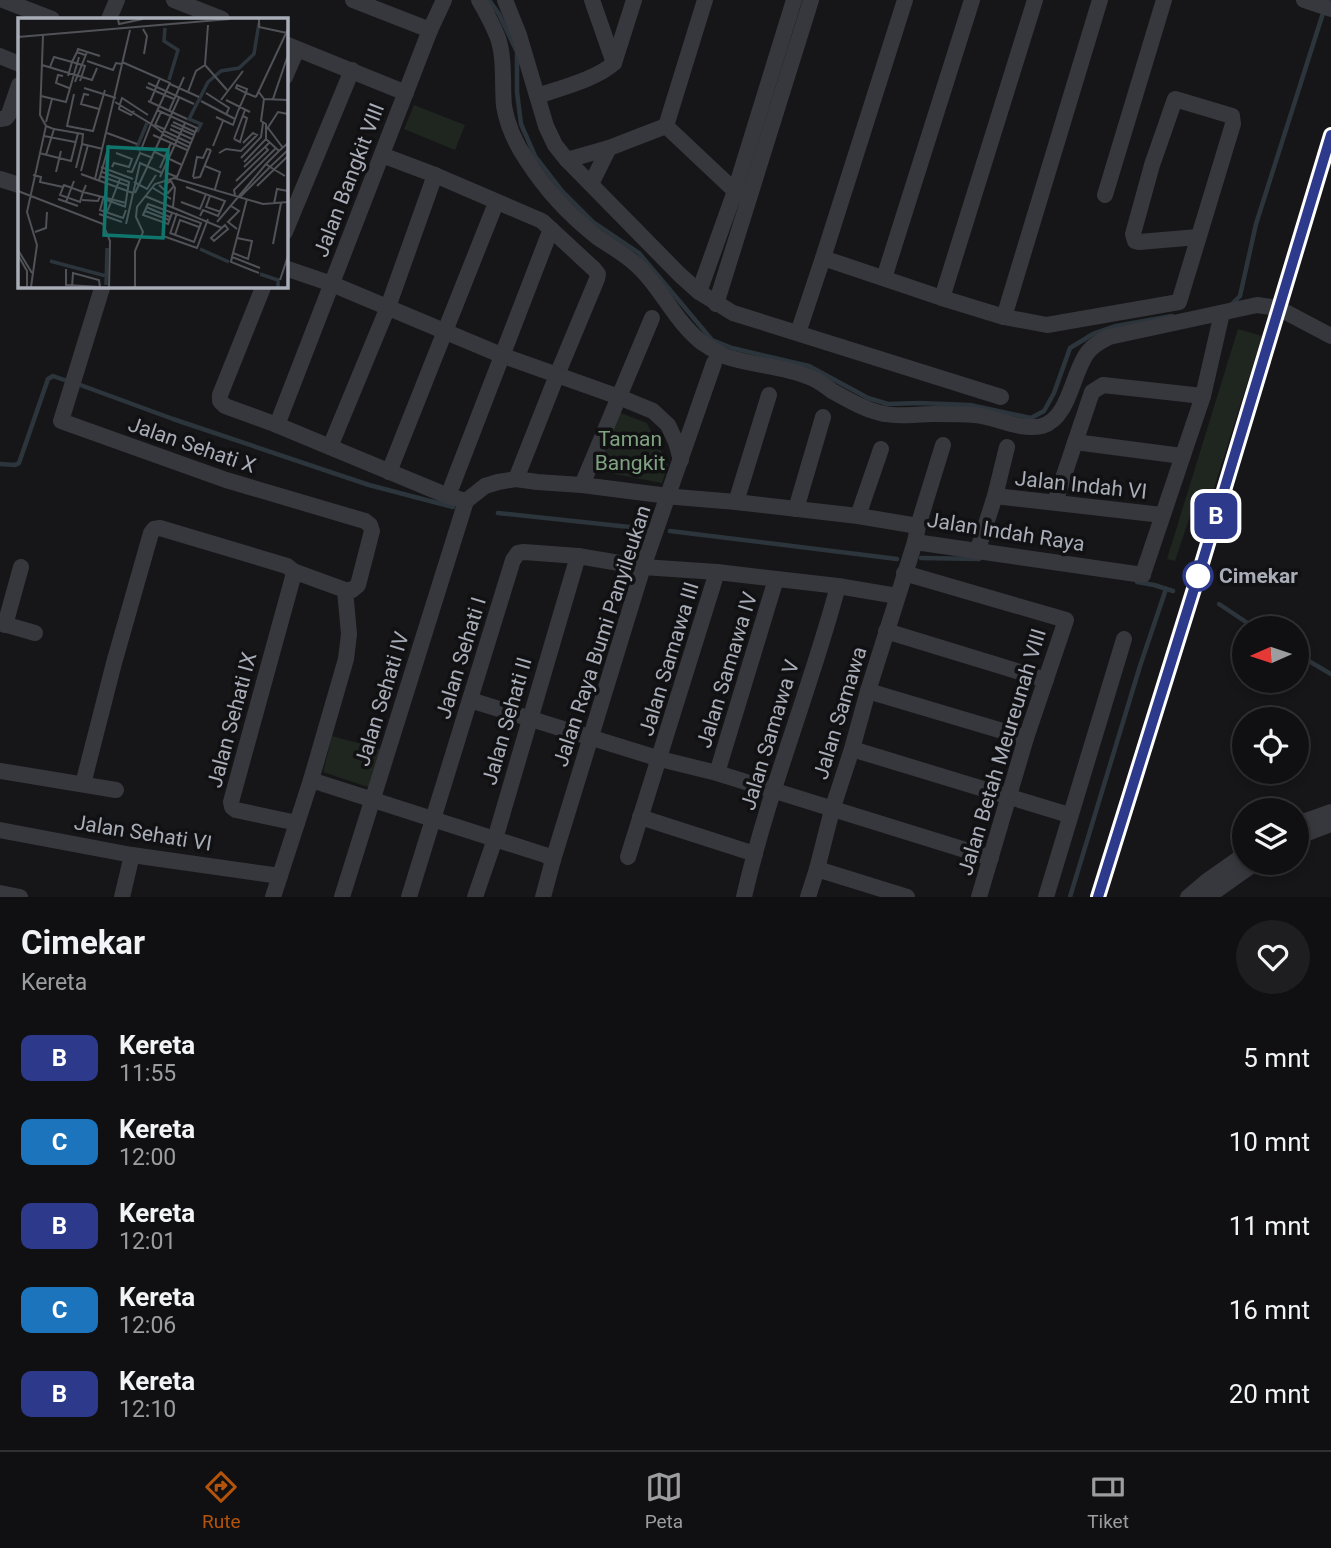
<!DOCTYPE html>
<html lang="id">
<head>
<meta charset="utf-8">
<style>
  :root { --surface:#101012; --page:#1e1e20; --text:#f1f3f6; --muted:#9c9d9f; --line:#303032; --accent:#b45309 }
  body { margin:0; font-family:Roboto,sans-serif; background:var(--page); color:var(--text); height:100vh; display:flex; flex-direction:column; font-size:26px; white-space:nowrap }
  * { box-sizing:border-box; margin:0 }
  p { font-size:23px; color:var(--muted) }
  .icon { flex:none; width:38px; height:38px; fill:none; stroke:currentColor; stroke-width:2; stroke-linecap:round; stroke-linejoin:round }
  .map { position:relative; height:897px; overflow:hidden }
  .side { display:flex; flex-direction:column; background:var(--surface); flex:1 }
  .side>* { flex:none }
  .badge { padding:0 14px; border-radius:10px; font-size:24px; line-height:46px }
  .needle { width:46px; rotate:267deg }
  .controls { position:absolute; left:1232px; top:616px; display:grid; gap:14px }
  .controls a { display:grid; place-items:center; width:77px; height:77px; border-radius:50%; background:var(--surface); box-shadow:0 4px 10px #0003,0 0 0 2px var(--line); font-size:35px }
  .map>.badge { position:absolute; translate:-50% -50%; box-shadow:0 0 0 4px #fff }
  .round { display:grid; place-items:center; flex:none; width:74px; height:74px; border-radius:37px; background:var(--page) }
  .overview { display:flex; align-items:center; justify-content:space-between; height:119px; padding:0 21px }
  h1 { font-size:33px; font-weight:700; line-height:52px }
  ul { padding:0; list-style:none }
  li { display:flex; align-items:center; gap:21px; height:84px; padding:0 21px }
  li div { flex:1 }
  li b { display:block; font-size:26px }
  li em { font-style:normal }
  li .badge { min-width:77px; font-weight:700; text-align:center }
  .tabs { display:flex; justify-content:space-around; align-items:center; height:98px; border-top:2px solid var(--line); background:var(--surface); font-size:19px; color:var(--muted) }
  .tabs a { display:grid; justify-items:center; gap:4px }
  .tabs .selected { color:var(--accent) }
  .map>svg:first-child { display:block }
</style>
</head>
<body>
<div class="map">
<svg width="1331" height="897" viewBox="0 0 1331 897">
  <rect width="100%" height="100%" fill="#161618"/>
  <g fill="#1e261f">
    <path d="M 414,105 L 465,125 L 455,150 L 404,129 Z"/>
    <path d="M 1238,329 L 1262,336 L 1210,501 L 1196,498 L 1175,561 L 1167,559 Z"/>
    <path d="M 618,412 L 647,423 L 668,465 L 662,483 L 594,470 Z"/>
    <path d="M 332,736 L 384,750 L 374,789 L 323,772 Z"/>
  </g>
  <g fill="none" stroke-linecap="round" stroke-linejoin="round">
    <g stroke="#2c353c" stroke-width="4.5">
      <path d="M 489,0 L 499,14 L 517,52 L 517,92 L 521,124 L 535,156 L 562,191 L 593,222 L 639,253 L 712,340 L 732,348 L 809,366 L 868,398 L 888,404 L 920,403 L 970,405 L 1031,418 L 1044,411 L 1054,393 L 1070,348 L 1093,334 L 1116,326 L 1172,316"/>
      <path d="M 1232,304 L 1240,296 L 1256,224 L 1324,10"/>
      <path d="M 75,383 L 173,419 L 369,485 L 453,507"/>
      <path d="M 0,464 L 15,465 L 19,463 L 48,379 L 53,376 L 70,382"/>
      <path d="M 498,513 L 648,529"/>
      <path d="M 670,531 L 897,559"/>
      <path d="M 921,558 L 979,559"/>
      <path d="M 1137,582 L 1154,585 L 1173,591"/>
      <path d="M 1219,604 L 1255,628"/>
      <path d="M 1297,654 L 1331,674"/>
      <path d="M 1070,897 L 1140,666 L 1166,589"/>
    </g>
    <g stroke="#37383d" stroke-width="16">
      <path d="M 3,0 L 52,19"/>
      <path d="M 174,0 L 222,19"/>
      <path d="M 479,0 C 486,12 493,25 498,38 C 505,59 502,84 504,106 C 507,124 516,144 526,159 C 545,189 569,215 597,237 C 609,245 621,252 632,261 C 659,283 673,319 700,341 C 709,347 718,354 727,357 C 755,366 783,366 809,377 C 818,380 825,386 832,391 C 848,400 867,411 885,414 C 900,417 917,414 933,414 C 947,414 961,414 975,415 C 997,417 1019,431 1042,426 C 1070,418 1072,372 1088,352 C 1093,345 1101,341 1109,337 L 1257,305 L 1278,308 L 1331,336"/>
      <path d="M 505,0 L 519,35 L 546,126 L 555,145 L 567,160 L 679,274 L 699,292 L 733,313 L 1001,397"/>
      <path d="M 592,0 L 614,63"/>
      <path d="M 905,0 L 823,258 L 942,298 L 1004,317 L 1100,0"/>
      <path d="M 1304,0 L 1331,9"/>
      <path d="M 109,19 L 117,0"/>
      <path d="M 430,30 L 444,0"/>
      <path d="M 285,44 L 406,93"/>
      <path d="M 0,56 L 19,64"/>
      <path d="M 285,77 L 297,49"/>
      <path d="M 538,96 C 560,88 597,79 614,63 L 634,0"/>
      <path d="M 0,119 L 6,118 L 9,114 L 19,85"/>
      <path d="M 666,126 L 735,191 L 741,195"/>
      <path d="M 382,155 L 435,175 L 542,221 L 594,269 L 598,274 L 597,279 L 557,375 L 516,479"/>
      <path d="M 567,160 L 609,148"/>
      <path d="M 0,179 L 19,185"/>
      <path d="M 591,184 L 609,148 L 666,126 L 705,0"/>
      <path d="M 1105,195 L 1164,0"/>
      <path d="M 285,232 L 352,70"/>
      <path d="M 285,268 L 332,284 L 501,355 L 619,397 L 653,411 L 668,425 L 676,442 L 681,460"/>
      <path d="M 884,278 L 972,0"/>
      <path d="M 103,285 L 61,421 L 226,480 L 365,521 L 370,525 L 372,531 L 358,585 L 352,590 L 345,590"/>
      <path d="M 264,285 L 220,395 L 220,401 L 225,406 L 277,425 L 448,496 L 466,501"/>
      <path d="M 699,292 L 735,191 L 794,0"/>
      <path d="M 942,298 L 1035,0"/>
      <path d="M 716,304 L 811,0"/>
      <path d="M 1004,317 L 1047,325 L 1179,302 L 1233,124 L 1232,116 L 1175,99 L 1152,165 L 1133,234 L 1135,241 L 1139,242 L 1198,237"/>
      <path d="M 798,333 L 823,258"/>
      <path d="M 277,425 L 430,30 L 353,0"/>
      <path d="M 1075,442 L 1182,456"/>
      <path d="M 943,445 L 918,526 L 915,542 L 1143,575"/>
      <path d="M 330,447 L 388,307 L 435,175"/>
      <path d="M 389,472 L 496,203"/>
      <path d="M 582,485 L 652,318"/>
      <path d="M 448,496 L 551,229"/>
      <path d="M 995,496 L 1162,515"/>
      <path d="M 466,501 L 485,486 L 498,482 L 516,479 L 537,482 L 582,485 L 676,497 L 736,502 L 858,516 L 918,526"/>
      <path d="M 736,502 L 769,395"/>
      <path d="M 1055,502 L 1092,392 L 1103,385 L 1203,396"/>
      <path d="M 796,509 L 823,417"/>
      <path d="M 858,516 L 881,449"/>
      <path d="M 977,552 L 995,496 L 1007,447"/>
      <path d="M 293,571 L 345,590"/>
      <path d="M 904,573 L 1066,620 L 1026,738 L 979,897"/>
      <path d="M 1143,574 L 1203,396 L 1222,313"/>
      <path d="M 0,623 L 35,633"/>
      <path d="M 5,625 L 21,567"/>
      <path d="M 886,631 L 1046,680"/>
      <path d="M 868,691 L 1026,738"/>
      <path d="M 470,700 L 660,759 L 717,773 L 991,858"/>
      <path d="M 852,749 L 1069,815"/>
      <path d="M 0,771 L 116,790"/>
      <path d="M 717,773 L 776,579"/>
      <path d="M 311,780 L 545,855 L 553,860"/>
      <path d="M 83,784 L 114,663 L 151,533 L 154,529 L 160,528 L 287,566 L 293,571 L 293,577 L 231,802 L 232,807 L 236,810 L 297,823"/>
      <path d="M 640,817 L 755,854"/>
      <path d="M 1297,824 L 1331,812"/>
      <path d="M 0,830 L 132,855 L 280,876"/>
      <path d="M 1297,837 L 1331,824"/>
      <path d="M 628,857 L 717,572"/>
      <path d="M 817,869 L 907,897"/>
      <path d="M 0,893 L 20,897"/>
      <path d="M 122,897 L 132,855"/>
      <path d="M 273,897 L 311,780 L 346,659 L 349,634 L 345,590"/>
      <path d="M 342,897 L 466,501"/>
      <path d="M 409,897 L 513,560 L 518,553 L 524,552 L 578,556 L 643,567 L 717,572 L 838,586 L 897,596"/>
      <path d="M 475,897 L 495,839 L 578,556"/>
      <path d="M 543,897 L 553,860 L 643,567 L 714,363"/>
      <path d="M 744,897 C 768,791 810,691 838,586"/>
      <path d="M 808,897 L 817,869 L 832,810 L 852,749 L 868,691 L 915,542"/>
      <path d="M 1046,897 L 1124,639"/>
      <path d="M 1188,897 L 1207,881 L 1244,855"/>
      <path d="M 1207,897 L 1255,863"/>
    </g>
    <path stroke="#4a4c52" stroke-width="4.5" stroke-dasharray="9 7" stroke-linecap="butt" d="M 1098,897 L 1196,583 L 1331,135"/>
  </g>
  <g fill="none" stroke-linecap="round" stroke-linejoin="round">
    <defs>
      <path id="line" d="M 1098,897 L 1203,560 L 1331,135"/>
    </defs>
    <use href="#line" stroke="#fff" stroke-width="16"/>
    <use href="#line" stroke="#2d398b" stroke-width="10"/>
  </g>
  <circle fill="#fff" stroke="#2d398b" stroke-width="3.5" cx="1198" cy="576" r="14"/>
  <g text-anchor="middle" stroke-width="7" stroke-linejoin="round" paint-order="stroke">
    <g font-size="21" fill="#a8adb8" stroke="#111113">
      <text transform="translate(349 180) rotate(-69)" y="7">Jalan Bangkit VIII</text>
      <text transform="translate(192 445) rotate(19)" y="7">Jalan Sehati X</text>
      <text transform="translate(1081 485) rotate(6)" y="7">Jalan Indah VI</text>
      <text transform="translate(1006 532) rotate(9)" y="7">Jalan Indah Raya</text>
      <text transform="translate(602 636) rotate(-72)" y="7">Jalan Raya Bumi Panyileukan</text>
      <text transform="translate(461 658) rotate(-73)" y="7">Jalan Sehati I</text>
      <text transform="translate(669 659) rotate(-73)" y="7">Jalan Samawa III</text>
      <text transform="translate(727 670) rotate(-73)" y="7">Jalan Samawa IV</text>
      <text transform="translate(382 699) rotate(-73)" y="7">Jalan Sehati IV</text>
      <text transform="translate(840 713) rotate(-73)" y="7">Jalan Samawa</text>
      <text transform="translate(232 720) rotate(-75)" y="7">Jalan Sehati IX</text>
      <text transform="translate(507 721) rotate(-74)" y="7">Jalan Sehati II</text>
      <text transform="translate(770 735) rotate(-73)" y="7">Jalan Samawa V</text>
      <text transform="translate(1002 752) rotate(-73)" y="7">Jalan Betah Meureunah VIII</text>
      <text transform="translate(143 833) rotate(9)" y="7">Jalan Sehati VI</text>
    </g>
    <g font-size="21" fill="#7fa381" stroke="#111113">
      <text x="630" y="446">Taman<tspan x="630" dy="24">Bangkit</tspan></text>
    </g>
    <g font-size="21" font-weight="bold" fill="#a8adb8" stroke="#111113" text-anchor="start">
      <text x="1219" y="583">Cimekar</text>
    </g>
  </g>
  <g transform="translate(18 18)">
    <rect width="270" height="270" fill="#161618"/>
    <path fill="none" stroke="#2c353c" stroke-width="3.5" d="M 147,10 L 146,23 L 160,32 L 151,62M 179,114 L 183,106 L 171,101 L 190,64 L 203,53 L 221,50 L 236,36 L 241,5M 123,133 L 119,129 L 129,105M 182,231 L 211,244M 32,243 L 88,258M 242,256 L 260,262 L 260,269M 88,267 L 89,230"/>
    <path fill="none" stroke="#505258" stroke-width="2" d="M 100,1 L 101,6 L 125,1M 241,1 L 241,9 L 269,15M 125,11 L 129,18 L 126,36M 0,19 L 212,1M 59,34 L 60,31 L 82,38M 69,43 L 95,52 L 98,45 L 104,46M 104,44 L 152,65 L 133,106 L 145,115 L 117,175M 24,47 L 74,62 L 79,50M 187,47 L 190,7M 187,47 L 209,72M 32,49 L 36,39 L 54,44 L 50,58M 45,58 L 40,57 L 38,65 L 51,70M 62,63 L 67,48 L 54,44 L 59,34 L 67,37M 57,64 L 69,34M 130,65 L 176,86M 152,66 L 181,79M 128,69 L 156,81M 66,70 L 98,80M 240,73 L 246,81 L 270,82M 170,74 L 178,53 L 187,47M 188,75 L 211,90 L 208,97M 56,76 L 49,108 L 75,113 L 87,72M 71,77 L 66,76 L 63,86 L 81,91M 23,78 L 48,84 L 61,39M 238,79 L 270,11M 246,81 L 243,103 L 248,106 L 248,121 L 261,133 L 270,125M 255,81 L 270,37M 203,82 L 225,53M 208,82 L 232,94M 130,83 L 169,101M 183,83 L 217,101M 97,84 L 133,106 L 124,129M 132,84 L 142,60M 102,86 L 104,80 L 130,97M 102,86 L 101,91 L 113,97 L 116,93M 139,92 L 179,110 L 159,159 L 149,155M 151,93 L 166,59M 143,94 L 137,107 L 146,111M 198,99 L 215,107 L 220,93 L 228,75 L 229,71 L 219,67 L 218,70 L 228,75 L 238,79M 28,104 L 34,81M 155,104 L 177,114M 153,107 L 176,117M 28,108 L 36,111 L 28,137M 250,110 L 265,130M 36,111 L 65,116 L 64,126 L 85,131M 152,111 L 174,121M 249,111 L 260,94 L 270,96M 146,113 L 172,125M 89,115 L 119,126M 145,115 L 161,80M 144,116 L 171,129M 135,117 L 169,132M 26,118 L 57,124M 216,121 L 222,124 L 229,100 L 225,98M 216,121 L 227,92M 195,128 L 205,103M 261,133 L 248,146 L 252,149 L 270,132M 137,134 L 164,147M 21,135 L 53,143 L 60,115M 201,135 L 208,131 L 223,133 L 239,117 L 235,115 L 225,125M 223,140 L 243,119 L 245,105M 226,144 L 248,121M 187,148 L 202,154 L 197,171M 83,149 L 115,161M 94,149 L 96,145 L 111,149 L 114,141 L 98,135M 226,149 L 247,129M 58,150 L 64,126M 142,150 L 153,125M 63,153 L 70,127M 109,153 L 114,154 L 122,135 L 135,140M 38,154 L 43,133M 84,154 L 111,164 L 107,189M 63,156 L 115,175M 15,157 L 23,159 L 22,164 L 45,169M 82,158 L 111,168M 142,159 L 167,105M 175,159 L 179,139 L 185,140 L 189,131 L 193,132M 175,160 L 182,159 L 193,132M 77,161 L 112,12M 81,162 L 91,127M 218,163 L 250,132 L 247,129 L 252,124M 116,164 L 129,171 L 138,157M 149,165 L 153,163 L 157,170 L 155,189M 68,167 L 65,174 L 62,184 L 42,177 L 46,167 L 65,174 L 108,185M 141,167 L 150,175 L 156,168M 239,168 L 270,138M 168,169 L 207,183 L 200,198 L 185,192 L 182,198M 135,170 L 153,181M 0,173 L 85,206 L 92,223 L 91,269M 217,177 L 216,172 L 258,130M 86,178 L 82,192 L 105,200 L 108,192M 127,178 L 204,210M 192,178 L 188,189 L 203,194M 222,179 L 252,149 L 267,158M 40,181 L 60,188M 86,181 L 108,189M 229,181 L 214,239 L 242,250M 64,182 L 80,183 L 82,178M 48,184 L 56,163M 163,184 L 182,191 L 188,176M 256,186 L 259,171 L 270,173M 213,188 L 221,193 L 210,204 L 219,211M 128,189 L 152,199M 127,193 L 151,202M 89,194 L 102,161M 81,196 L 104,204M 199,204 L 248,146M 108,206 L 122,145 L 144,155M 207,207 L 210,211 L 196,223 L 193,220 ZM 17,214 L 28,210 L 29,194M 152,215 L 176,224 L 183,205 L 130,186 L 125,197 L 150,206 L 154,195M 152,216 L 159,195M 157,217 L 162,202 L 181,209M 145,218 L 179,230 L 190,201M 255,226 L 263,185M 0,232 L 14,255M 215,235 L 230,241 L 234,223 L 219,220M 0,237 L 9,253 L 9,269M 214,239 L 213,244 L 241,255M 48,251 L 48,267 L 82,269M 262,262 L 270,238M 13,269 L 19,227 L 9,194 L 28,108 L 22,97 L 25,18M 54,269 L 55,255 L 81,262 L 82,269M 117,269 L 117,233 L 125,214 L 118,199 L 119,189 L 137,166 L 156,160 L 245,186 L 270,184"/>
    <path fill="#0f766e" fill-opacity="0.15" stroke="#0f766e" stroke-width="3.5" d="M 90,129 L 150,132 L 145,220 L 86,217 Z"/>
    <rect width="270" height="270" fill="none" stroke="#a8adb8" stroke-width="3.5"/>
  </g>
</svg>
<div class="controls">
<a><svg class="needle" viewBox="-14 -14 28 28"><path d="M0-13l5 13h-10z" fill="#e53935"/><path d="M0 13l5-13h-10z" fill="#9c9d9f"/></svg></a>
<a><svg class="icon" aria-label="locate" viewBox="0 0 24 24"><circle cx="12" cy="12" r="6"/><path d="M12 2v4M12 18v4M2 12h4M18 12h4"/></svg></a>
<a><svg class="icon" aria-label="layers" viewBox="0 0 24 24"><path d="M12 4l9 5-9 5-9-5zM3 14l9 5 9-5"/></svg></a>
</div>
<b class="badge" style="left:1216px;top:516px;background:#2d398b;color:#fff">B</b>
</div>
<section class="side">
<div class="overview"><div><h1>Cimekar</h1><p>Kereta</p></div><a class="round"><svg class="icon" aria-label="heart" viewBox="0 0 24 24"><path d="M12 20l-8-8c-3-5 5-10 8-4 3-6 11-1 8 4z"/></svg></a></div>
<ul>
<li><span class="badge" style="background:#2d398b;color:#fff">B</span><div><b>Kereta</b><p>11:55</p></div><em>5 mnt</em></li>
<li><span class="badge" style="background:#1c75bc;color:#fff">C</span><div><b>Kereta</b><p>12:00</p></div><em>10 mnt</em></li>
<li><span class="badge" style="background:#2d398b;color:#fff">B</span><div><b>Kereta</b><p>12:01</p></div><em>11 mnt</em></li>
<li><span class="badge" style="background:#1c75bc;color:#fff">C</span><div><b>Kereta</b><p>12:06</p></div><em>16 mnt</em></li>
<li><span class="badge" style="background:#2d398b;color:#fff">B</span><div><b>Kereta</b><p>12:10</p></div><em>20 mnt</em></li>
</ul>
</section>
<nav class="tabs">
<a class="selected"><svg class="icon" aria-label="directions" viewBox="0 0 24 24"><path d="M12 3l9 9-9 9-9-9zM9 14v-3h6M13 9l2 2-2 2"/></svg>Rute</a>
<a><svg class="icon" aria-label="map" viewBox="0 0 24 24"><path d="M3 6l6-2 6 2 6-2v14l-6 2-6-2-6 2zM9 4v14M15 6v14"/></svg>Peta</a>
<a><svg class="icon" aria-label="tickets" viewBox="0 0 24 24"><path d="M3 7h18v10H3zM15 7v10"/></svg>Tiket</a>
</nav>
</body>
</html>
